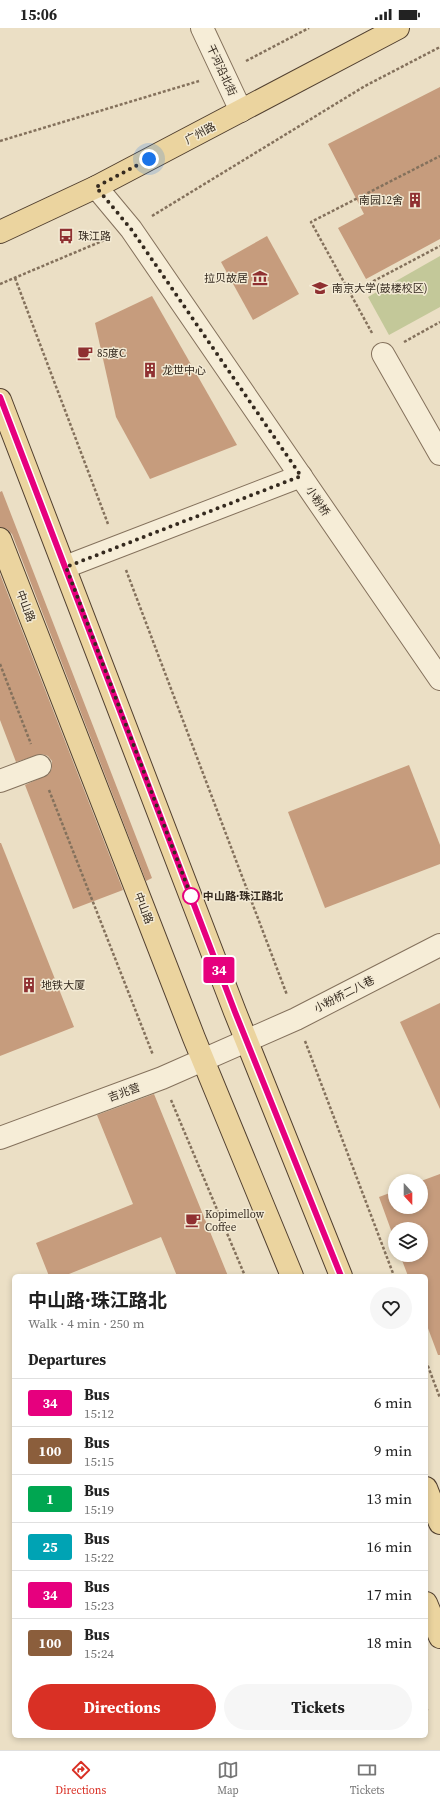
<!DOCTYPE html>
<html lang="en">
<head>
<meta charset="utf-8">
<style>
  :root { --surface:#fff; --page:#f6f6f6; --text:#222; --muted:#767676; --line:#e0e0e0; --accent:#d93025 }
  body { margin:0; font-family:"Source Serif 4","Noto Sans SC",serif; background:var(--page); color:var(--text); height:100vh; display:flex; flex-direction:column; font-size:15px; white-space:nowrap }
  * { box-sizing:border-box; margin:0 }
  p { font-size:13px; color:var(--muted) }
  .icon { flex:none; width:22px; height:22px; fill:none; stroke:currentColor; stroke-width:2; stroke-linecap:round; stroke-linejoin:round }
  .map { position:relative; flex:1; overflow:hidden }
  .sheet { position:absolute; left:12px; top:1246px; width:416px; height:464px; display:flex; flex-direction:column; background:var(--surface); border-radius:6px; box-shadow:0 2px 6px #0003 }
  .sheet>* { flex:none }
  .badge { padding:0 8px; border-radius:3px; font-size:14px; line-height:26px }
  .needle { width:26px; rotate:159deg }
  .controls { position:absolute; left:388px; top:1146px; display:grid; gap:8px }
  .controls a { display:grid; place-items:center; width:40px; height:40px; border-radius:50%; background:var(--surface); box-shadow:0 2px 6px #0003; font-size:20px }
  .you { position:absolute; width:20px; height:20px; margin:-10px; border:3px solid #fff; border-radius:50%; background:#1a73e8; box-shadow:0 0 0 6px #1a73e833 }
  .map>.badge { position:absolute; translate:-50% -50%; box-shadow:0 0 0 2px #fff }
  h2 { padding:0 16px; font-size:15px; line-height:36px }
  .round { display:grid; place-items:center; flex:none; width:42px; height:42px; border-radius:21px; background:var(--page) }
  .headline { display:flex; align-items:center; justify-content:space-between; height:68px; padding:0 16px }
  h1 { font-size:19px; font-weight:700; line-height:30px }
  .action { display:flex; gap:8px; margin-top:auto; padding:8px 16px }
  .action a { flex:1; height:46px; border-radius:24px; background:var(--accent); color:#fff; font-size:16px; font-weight:700; line-height:46px; text-align:center }
  .action a+a { background:var(--page); color:var(--text) }
  ul { padding:0; list-style:none }
  li { display:flex; align-items:center; gap:12px; height:48px; padding:0 16px; border-top:1px solid var(--line) }
  li div { flex:1 }
  li b { display:block; font-size:15px }
  li em { font-style:normal }
  li .badge { min-width:44px; font-weight:700; text-align:center }
  .status { display:flex; justify-content:space-between; align-items:center; height:28px; padding:0 20px; background:var(--surface); direction:ltr }
  .status svg { height:11px; fill:currentColor }
  .tab-bar { display:flex; justify-content:space-around; align-items:center; height:56px; border-top:1px solid var(--line); background:var(--surface); font-size:11px; color:var(--muted) }
  .tab-bar a { display:grid; justify-items:center; gap:2px }
  .tab-bar .current { color:var(--accent) }
  .map>svg:first-child { display:block }
</style>
</head>
<body>
<div class="status"><b>15:06</b><svg viewBox="0 0 49 12"><path d="M0 12V9h3v3zM5 12V6h3v6zM10 12V3h3v9zM15 12V0h3v12zM26 1h20v11H26zM47 4h2v5h-2z"/></svg></div>
<div class="map">
<svg width="440" height="1722" viewBox="0 0 440 1722">
  <rect width="100%" height="100%" fill="#ebdfc5"/>
  <path fill="#c3c899" d="M 440,228 L 440,279 L 389,307 L 368,269 Z"/>
  <g fill="#c69c7d">
    <path d="M 440,59 L 440,211 L 366,251 L 338,200 L 364,186 L 328,116 Z"/>
    <path d="M 267,208 L 299,266 L 253,292 L 221,234 Z"/>
    <path d="M 152,268 L 237,417 L 150,451 L 116,389 L 95,295 Z"/>
    <path d="M 2,463 L 152,850 L 146,853 L 12,506 L 7,501 L 0,499 L 0,464 Z"/>
    <path d="M 0,546 L 123,862 L 73,881 L 25,757 L 49,746 L 52,740 L 52,733 L 48,728 L 42,726 L 16,734 L 0,692 Z"/>
    <path d="M 409,737 L 440,817 L 440,836 L 325,880 L 288,784 Z"/>
    <path d="M 0,815 L 1,815 L 74,999 L 0,1028 Z"/>
    <path d="M 440,975 L 440,1081 L 400,994 Z"/>
    <path d="M 154,1066 L 228,1248 L 177,1248 L 161,1209 L 64,1248 L 49,1248 L 36,1215 L 133,1176 L 97,1087 Z"/>
    <path d="M 440,1146 L 440,1327 L 438,1327 L 426,1295 L 426,1248 L 408,1248 L 400,1227 L 421,1227 L 421,1201 L 395,1201 L 395,1213 L 379,1169 L 395,1163 L 395,1179 L 421,1179 L 421,1153 Z"/>
  </g>
  <g fill="none" stroke-linecap="round" stroke-linejoin="round">
    <defs>
      <g id="minor">
        <path d="M 202,0 L 241,83"/>
        <path d="M 96,159 L 131,201 L 440,651"/>
        <path d="M 383,326 L 440,426"/>
        <path d="M 65,539 L 301,448"/>
        <path d="M 0,753 L 40,738"/>
        <path d="M 0,1110 L 162,1050 L 296,991 L 440,917"/>
      </g>
      <g id="major">
        <path d="M 0,204 L 96,159 L 398,0"/>
        <path d="M 0,372 L 235,984 L 341,1248"/>
        <path d="M 0,511 L 194,1010 L 292,1248"/>
        <path d="M 426,1460 L 440,1495"/>
        <path d="M 426,1575 L 440,1609"/>
      </g>
    </defs>
    <use href="#minor" stroke="#84715c" stroke-width="24"/>
    <use href="#major" stroke="#524030" stroke-width="24"/>
    <g stroke="#84715c" stroke-width="2.5" stroke-dasharray="3 2" stroke-linecap="butt">
      <path d="M 246,33 L 309,0"/>
      <path d="M 0,113 L 199,53"/>
      <path d="M 152,188 L 365,58 L 440,19"/>
      <path d="M 15,250 L 108,496"/>
      <path d="M 0,256 L 107,211"/>
      <path d="M 351,265 L 440,218"/>
      <path d="M 372,305 L 311,194 L 440,128"/>
      <path d="M 404,314 L 440,294"/>
      <path d="M 126,542 L 287,967"/>
      <path d="M 0,636 L 31,716"/>
      <path d="M 49,762 L 153,1027"/>
      <path d="M 305,1013 L 394,1248"/>
      <path d="M 171,1072 L 245,1248"/>
      <path d="M 426,1333 L 440,1370"/>
      <path d="M 426,1680 L 428,1684"/>
    </g>
    <use href="#minor" stroke="#f6edd7" stroke-width="22"/>
    <use href="#major" stroke="#ebd49f" stroke-width="22"/>
  </g>
  <g fill="none" stroke-linecap="round" stroke-linejoin="round">
    <defs>
      <path id="line" d="M 0,369 L 235,984 L 341,1248"/>
    </defs>
    <use href="#line" stroke="#fff" stroke-width="9"/>
    <use href="#line" stroke="#e6007e" stroke-width="6"/>
    <path stroke="#352a1f" stroke-width="4" stroke-dasharray="0 7.2" d="M 149,131 L 96,159 L 131,201 L 301,448 L 66,539 L 191,868"/>
  </g>
  <defs>
    <symbol id="building-bare" viewBox="-9 -9 18 18"><path d="M-4-6H4V6H1V3H-1V6H-4ZM-2.5-4.3h1.7v1.8h-1.7ZM.8-4.3h1.7v1.8H.8ZM-2.5-1h1.7V.8h-1.7ZM.8-1h1.7V.8H.8Z" fill="#8f3031" stroke="#f3ead4" stroke-width="2.5" paint-order="stroke"/></symbol>
    <symbol id="bus-bare" viewBox="-9 -9 18 18"><path d="M-5-6H5V4H4V6H2V4H-2V6H-4V4H-5ZM-3.5-4V0h7V-4ZM-3.5 1.2v1.5H-2V1.2ZM2 1.2v1.5H3.5V1.2Z" fill="#8f3031" stroke="#f3ead4" stroke-width="2.5" paint-order="stroke"/></symbol>
    <symbol id="museum-bare" viewBox="-9 -9 18 18"><path d="M0-6L6-3V-2H-6V-3ZM-5-1h2V3h-2ZM-1-1h2V3h-2ZM3-1h2V3H3ZM-6 4H6V6H-6Z" fill="#8f3031" stroke="#f3ead4" stroke-width="2.5" paint-order="stroke"/></symbol>
    <symbol id="university-bare" viewBox="-9 -9 18 18"><path d="M0-5L7-2L0 1L-7-2ZM-4 1L0 2.5L4 1V4Q0 6-4 4Z" fill="#8f3031" stroke="#f3ead4" stroke-width="2.5" paint-order="stroke"/></symbol>
    <symbol id="cafe-bare" viewBox="-9 -9 18 18"><path d="M-5.5-4.5H6V0H3Q3 3.5 0 3.5H-2.5Q-5.5 3.5-5.5 0ZM3-3.2v2h1.7v-2ZM-6 4.5H4V6H-6Z" fill="#8f3031" stroke="#f3ead4" stroke-width="2.5" paint-order="stroke"/></symbol>
  </defs>
  <g fill-rule="evenodd">
    <use href="#building-bare" x="404" y="161" width="22" height="22"/>
    <use href="#bus-bare" x="55" y="197" width="22" height="22"/>
    <use href="#museum-bare" x="249" y="239" width="22" height="22"/>
    <use href="#university-bare" x="309" y="249" width="22" height="22"/>
    <use href="#cafe-bare" x="74" y="314" width="22" height="22"/>
    <use href="#building-bare" x="139" y="331" width="22" height="22"/>
    <use href="#building-bare" x="18" y="946" width="22" height="22"/>
    <use href="#cafe-bare" x="182" y="1181" width="22" height="22"/>
  </g>
  <circle fill="#fff" stroke="#e6007e" stroke-width="2" cx="191" cy="868" r="8"/>
  <g text-anchor="middle" stroke-width="3" stroke-linejoin="round" paint-order="stroke">
    <g font-size="11" fill="#352a1f" stroke="#f3ead4">
      <text transform="translate(222 42) rotate(65)" y="4">干河沿北街</text>
      <text transform="translate(200 105) rotate(-28)" y="4">广州路</text>
      <text transform="translate(318 473) rotate(56)" y="4">小粉桥</text>
      <text transform="translate(26 578) rotate(69)" y="4">中山路</text>
      <text transform="translate(144 880) rotate(69)" y="4">中山路</text>
      <text transform="translate(344 966) rotate(-27)" y="4">小粉桥二八巷</text>
      <text transform="translate(124 1064) rotate(-20)" y="4">吉兆营</text>
    </g>
    <g font-size="11" fill="#352a1f" stroke="#f3ead4" text-anchor="start">
      <text x="403" y="176" text-anchor="end">南园12舍</text>
      <text x="78" y="212">珠江路</text>
      <text x="248" y="254" text-anchor="end">拉贝故居</text>
      <text x="332" y="264">南京大学(鼓楼校区)</text>
      <text x="97" y="329">85度C</text>
      <text x="162" y="346">龙世中心</text>
      <text x="41" y="961">地铁大厦</text>
      <text x="205" y="1190">Kopimellow<tspan x="205" dy="13">Coffee</tspan></text>
    </g>
    <g font-size="11" font-weight="bold" fill="#352a1f" stroke="#f3ead4" text-anchor="start">
      <text x="203" y="872">中山路·珠江路北</text>
    </g>
  </g>
</svg>
<div class="controls">
<a><svg class="needle" viewBox="-14 -14 28 28"><path d="M0-13l5 13h-10z" fill="#e53935"/><path d="M0 13l5-13h-10z" fill="#767676"/></svg></a>
<a><svg class="icon" aria-label="layers" viewBox="0 0 24 24"><path d="M12 4l9 5-9 5-9-5zM3 14l9 5 9-5"/></svg></a>
</div>
<div class="you" style="left:149px;top:131px"></div>
<b class="badge" style="left:219px;top:942px;background:#e6007e;color:#fff">34</b>
<section class="sheet">
<div class="headline"><div><h1>中山路·珠江路北</h1><p>Walk · 4 min · 250 m</p></div><a class="round"><svg class="icon" aria-label="heart" viewBox="0 0 24 24"><path d="M12 20l-8-8c-3-5 5-10 8-4 3-6 11-1 8 4z"/></svg></a></div>
<h2>Departures</h2>
<ul>
<li><span class="badge" style="background:#e6007e;color:#fff">34</span><div><b>Bus</b><p>15:12</p></div><em>6 min</em></li>
<li><span class="badge" style="background:#8b5e3c;color:#fff">100</span><div><b>Bus</b><p>15:15</p></div><em>9 min</em></li>
<li><span class="badge" style="background:#00a651;color:#fff">1</span><div><b>Bus</b><p>15:19</p></div><em>13 min</em></li>
<li><span class="badge" style="background:#00a3b4;color:#fff">25</span><div><b>Bus</b><p>15:22</p></div><em>16 min</em></li>
<li><span class="badge" style="background:#e6007e;color:#fff">34</span><div><b>Bus</b><p>15:23</p></div><em>17 min</em></li>
<li><span class="badge" style="background:#8b5e3c;color:#fff">100</span><div><b>Bus</b><p>15:24</p></div><em>18 min</em></li>
</ul>
<div class="action"><a>Directions</a><a>Tickets</a></div>
</section>
</div>
<nav class="tab-bar">
<a class="current"><svg class="icon" aria-label="directions" viewBox="0 0 24 24"><path d="M12 3l9 9-9 9-9-9zM9 14v-3h6M13 9l2 2-2 2"/></svg>Directions</a>
<a><svg class="icon" aria-label="map" viewBox="0 0 24 24"><path d="M3 6l6-2 6 2 6-2v14l-6 2-6-2-6 2zM9 4v14M15 6v14"/></svg>Map</a>
<a><svg class="icon" aria-label="tickets" viewBox="0 0 24 24"><path d="M3 7h18v10H3zM15 7v10"/></svg>Tickets</a>
</nav>
</body>
</html>
